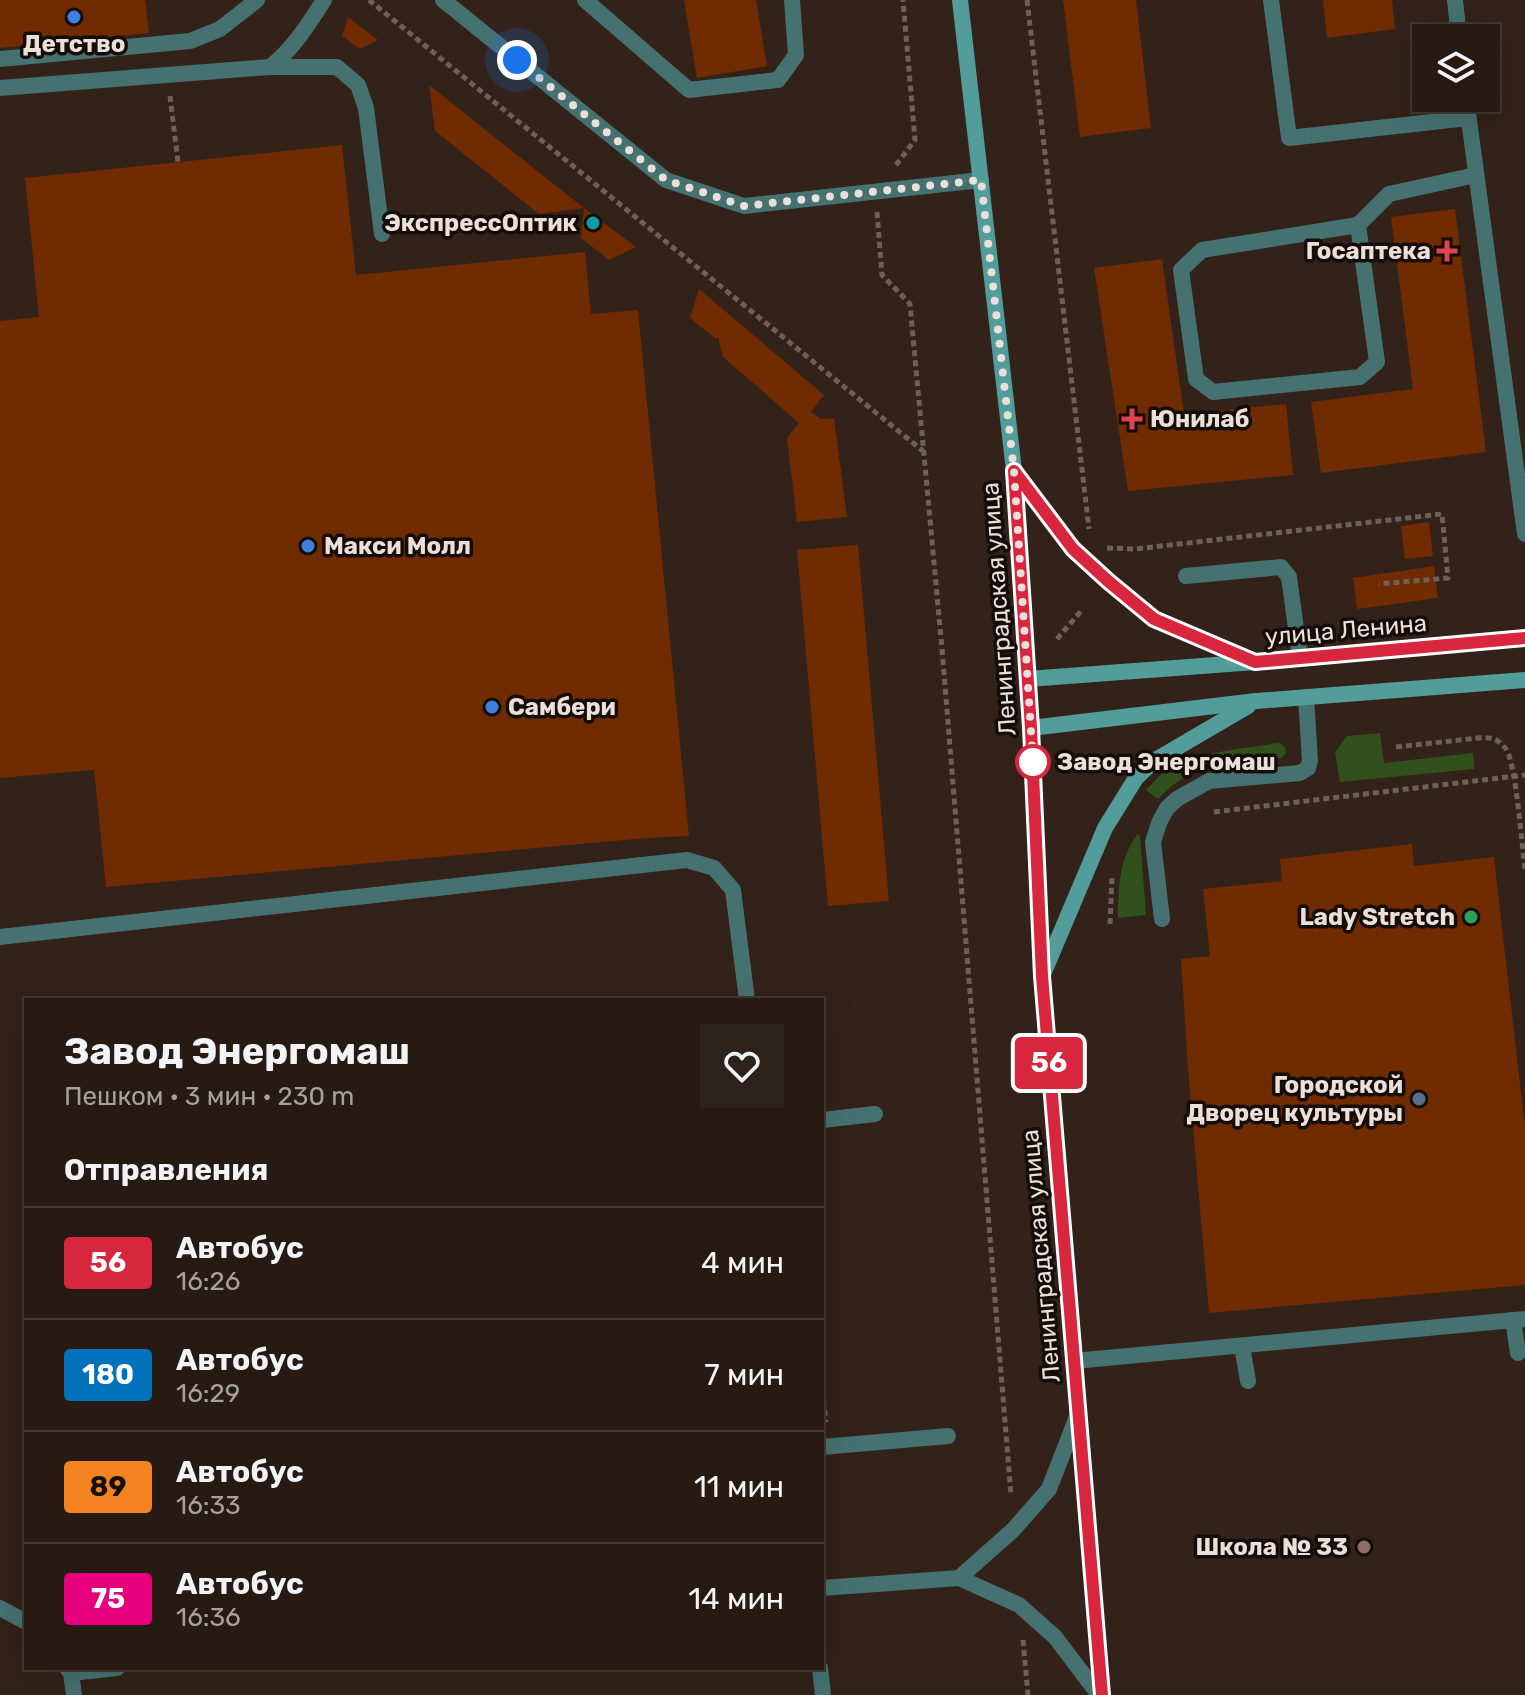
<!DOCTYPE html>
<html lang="ru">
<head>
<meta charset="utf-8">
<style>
  :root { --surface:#261a13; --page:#2e231c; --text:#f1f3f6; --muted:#a4a1a0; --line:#423833 }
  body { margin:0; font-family:Rubik,sans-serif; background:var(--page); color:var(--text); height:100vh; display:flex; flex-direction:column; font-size:30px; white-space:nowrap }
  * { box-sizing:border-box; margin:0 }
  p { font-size:26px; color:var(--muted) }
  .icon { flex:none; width:44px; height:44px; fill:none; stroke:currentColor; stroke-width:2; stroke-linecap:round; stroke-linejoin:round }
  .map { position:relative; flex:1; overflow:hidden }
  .sheet { position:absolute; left:24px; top:998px; width:800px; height:672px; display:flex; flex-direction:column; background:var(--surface); border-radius:0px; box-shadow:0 8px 32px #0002,0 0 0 2px var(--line) }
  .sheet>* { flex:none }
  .badge { padding:0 16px; border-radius:6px; font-size:28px; line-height:52px }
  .tools { position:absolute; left:1412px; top:24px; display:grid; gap:16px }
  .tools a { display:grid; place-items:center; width:88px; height:88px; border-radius:0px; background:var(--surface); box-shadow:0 8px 32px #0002,0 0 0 2px var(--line); font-size:40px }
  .you { position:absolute; width:40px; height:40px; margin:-20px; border:6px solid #fff; border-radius:50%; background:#1a73e8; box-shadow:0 0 0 12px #1a73e833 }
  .map>.badge { position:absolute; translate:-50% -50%; box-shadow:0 0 0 4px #fff }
  h2 { padding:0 40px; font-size:30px; line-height:72px }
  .round { display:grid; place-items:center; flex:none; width:84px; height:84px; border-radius:0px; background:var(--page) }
  .summary { display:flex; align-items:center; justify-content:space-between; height:136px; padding:0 40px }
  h1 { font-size:38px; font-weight:700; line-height:60px }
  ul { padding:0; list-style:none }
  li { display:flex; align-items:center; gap:24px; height:112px; padding:0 40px; border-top:2px solid var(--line) }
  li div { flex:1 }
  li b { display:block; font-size:30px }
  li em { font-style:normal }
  li .badge { min-width:88px; font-weight:700; text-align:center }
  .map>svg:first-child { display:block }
</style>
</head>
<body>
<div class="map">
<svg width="1525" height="1695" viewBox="0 0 1525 1695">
  <rect width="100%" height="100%" fill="#322219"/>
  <g fill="#31511c">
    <path d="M 1380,733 L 1384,763 L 1473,753 L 1474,769 L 1340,782 L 1335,752 L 1347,736 Z"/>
    <path d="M 1278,743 C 1284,745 1286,747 1286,753 L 1281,758 C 1229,763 1197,758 1158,799 L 1146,790 C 1154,782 1161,773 1170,768 C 1197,752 1247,748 1278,743 Z"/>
    <path d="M 1138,834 L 1140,836 L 1146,915 L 1118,918 C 1118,888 1119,858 1138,834 Z"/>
  </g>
  <g fill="#702b01">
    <path d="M 0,0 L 145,0 L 149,33 L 0,48 Z"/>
    <path d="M 684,0 L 756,0 L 767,66 L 697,78 Z"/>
    <path d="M 1063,0 L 1136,0 L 1151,128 L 1080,137 Z"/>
    <path d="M 1323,0 L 1392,0 L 1395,29 L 1327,38 Z"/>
    <path d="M 348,17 L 378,40 L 360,49 L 342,36 Z"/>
    <path d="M 429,85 L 584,208 L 636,247 L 609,260 L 581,238 L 584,208 L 539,214 L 435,131 Z"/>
    <path d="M 342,145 L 356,275 L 585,252 L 591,314 L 638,310 L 689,836 L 647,838 L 106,887 L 94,770 L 0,778 L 0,321 L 39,317 L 25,178 Z"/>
    <path d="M 1455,209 L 1486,452 L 1321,473 L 1311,402 L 1413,389 L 1391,217 Z"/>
    <path d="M 1162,259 L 1184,414 L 1286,404 L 1293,475 L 1128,491 L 1094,268 Z"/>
    <path d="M 699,289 L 824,395 L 811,412 L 821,419 L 834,418 L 847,517 L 797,522 L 787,438 L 799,423 L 723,357 L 718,337 L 716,339 L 690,318 Z"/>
    <path d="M 1429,522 L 1433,556 L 1405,559 L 1401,526 Z"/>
    <path d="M 858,545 L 889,901 L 828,906 L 797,550 Z"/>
    <path d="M 1434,566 L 1438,598 L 1357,609 L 1353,578 Z"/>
    <path d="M 1412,844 L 1414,866 L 1494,857 L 1525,1128 L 1525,1285 L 1209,1313 L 1188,1069 L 1181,959 L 1210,956 L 1203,889 L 1282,881 L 1280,859 Z"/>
  </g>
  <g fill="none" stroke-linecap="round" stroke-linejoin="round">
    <g stroke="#6f6159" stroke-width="5" stroke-dasharray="6 4" stroke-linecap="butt">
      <path d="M 369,0 L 923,451"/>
      <path d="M 1027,0 L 1089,529"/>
      <path d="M 170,96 L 178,162"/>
      <path d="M 896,165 L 915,140 L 903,0"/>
      <path d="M 877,212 L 882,275 L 910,304 L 942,649 L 1011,1495"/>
      <path d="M 1107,548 L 1135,549 L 1442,514 L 1448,578 L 1379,584"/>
      <path d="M 1057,639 L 1082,610"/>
      <path d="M 1396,747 L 1478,738 C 1490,737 1498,738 1506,749 C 1516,763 1522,847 1525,870"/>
      <path d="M 1214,812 L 1525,775"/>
      <path d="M 1110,924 L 1112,877"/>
      <path d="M 822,1390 L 826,1422"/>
      <path d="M 1023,1640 L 1028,1695"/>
    </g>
    <g stroke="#457170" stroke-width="16">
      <path d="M 585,0 L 689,90 L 778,80 L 796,55 L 792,0"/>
      <path d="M 1271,0 L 1289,138 L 1468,118"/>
      <path d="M 0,59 L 190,41 L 220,29 L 257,0"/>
      <path d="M 270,67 L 337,67 L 358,85 L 366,108 L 382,234"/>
      <path d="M 0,88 L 270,67 C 293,49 308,25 324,0"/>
      <path d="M 1358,225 L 1377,362 L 1360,377 L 1213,392 L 1196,379 L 1181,270 L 1202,250 L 1358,225 L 1389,194 L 1476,175"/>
      <path d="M 1186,576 L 1281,567 L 1289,577 L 1300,658"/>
      <path d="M 1162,919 L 1153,842 L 1159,823 L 1167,808 L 1177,799 L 1209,781 L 1300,773 L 1308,768 L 1310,761 L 1306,697"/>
      <path d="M 0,937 L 687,860 L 714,868 L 733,890 L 747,1000"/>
      <path d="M 822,1120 L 875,1114"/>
      <path d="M 1513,1320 L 1518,1353"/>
      <path d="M 1242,1346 L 1248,1381"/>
      <path d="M 1074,1361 L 1525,1319"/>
      <path d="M 822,1447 L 948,1436"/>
      <path d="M 959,1578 L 1014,1529 L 1049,1489 L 1078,1414"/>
      <path d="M 822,1588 L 959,1578 L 1019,1605 L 1055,1637 L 1099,1695"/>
      <path d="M 0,1608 L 26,1622"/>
      <path d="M 67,1668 L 71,1673 L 74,1695"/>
      <path d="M 820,1668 L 823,1695"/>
      <path d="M 71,1673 L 117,1668"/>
    </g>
    <g stroke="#457170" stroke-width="16">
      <path d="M 443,0 L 666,180 L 744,206 L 981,180"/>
      <path d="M 1455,0 L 1459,38"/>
      <path d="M 1466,98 L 1525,534"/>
    </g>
    <g stroke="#529c9a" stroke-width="16">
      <path d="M 960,0 L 1014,471 L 1031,728 L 1042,976 L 1102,1695"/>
      <path d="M 1014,471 L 1073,549 L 1108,581 L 1154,619 L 1249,660"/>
      <path d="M 1028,679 L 1255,662 L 1525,638"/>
      <path d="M 1031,728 L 1256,701 L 1525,680"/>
      <path d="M 1044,972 L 1105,828 L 1136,778 L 1154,761 L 1248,706"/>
    </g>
  </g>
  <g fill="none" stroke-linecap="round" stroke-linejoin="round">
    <defs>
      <path id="line" d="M 1102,1695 L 1042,976 L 1031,728 L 1014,471 L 1073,549 L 1108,581 L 1154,619 L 1255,662 L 1525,638"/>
    </defs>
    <use href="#line" stroke="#fff" stroke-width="18"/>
    <use href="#line" stroke="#d7263d" stroke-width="12"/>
    <path stroke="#eadfd9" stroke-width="8" stroke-dasharray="0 14.4" d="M 517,60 L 666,180 L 744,206 L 981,180 L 1014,471 L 1033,762"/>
  </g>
  <g fill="#3f7fe0" stroke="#150d0a" stroke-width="3">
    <circle cx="74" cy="17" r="8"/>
    <circle cx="308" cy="546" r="8"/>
    <circle cx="492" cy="707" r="8"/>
  </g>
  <circle fill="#0f9aa8" stroke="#150d0a" stroke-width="3" cx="593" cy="223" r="8"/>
  <g fill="#e0444e" stroke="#150d0a" stroke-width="3">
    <path d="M1443 239h8v8h8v8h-8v8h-8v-8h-8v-8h8z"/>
    <path d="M1128 407h8v8h8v8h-8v8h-8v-8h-8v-8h8z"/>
  </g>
  <circle fill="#fff" stroke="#d7263d" stroke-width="4" cx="1033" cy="762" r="16"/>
  <circle fill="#2e9e5b" stroke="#150d0a" stroke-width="3" cx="1471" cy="917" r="8"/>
  <circle fill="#5c6f8a" stroke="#150d0a" stroke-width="3" cx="1419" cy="1099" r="8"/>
  <circle fill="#8d6e63" stroke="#150d0a" stroke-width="3" cx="1364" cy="1547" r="8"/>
  <g text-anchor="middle" stroke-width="7" stroke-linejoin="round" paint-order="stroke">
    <g font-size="24" font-weight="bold" fill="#eadfd9" stroke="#150d0a" text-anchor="end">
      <text x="74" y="52" text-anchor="middle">Детство</text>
      <text x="577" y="231">ЭкспрессОптик</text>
      <text x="1431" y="259">Госаптека</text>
      <text x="1150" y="427" text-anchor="start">Юнилаб</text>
      <text x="324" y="554" text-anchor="start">Макси Молл</text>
      <text x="508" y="715" text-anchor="start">Самбери</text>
      <text x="1455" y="925">Lady Stretch</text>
      <text x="1403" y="1093">Городской<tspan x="1403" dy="28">Дворец культуры</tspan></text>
      <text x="1348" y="1555">Школа № 33</text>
    </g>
    <g font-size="24" fill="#eadfd9" stroke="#150d0a">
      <text transform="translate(999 609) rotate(-94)" y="8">Ленинградская улица</text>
      <text transform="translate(1346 630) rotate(-5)" y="8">улица Ленина</text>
      <text transform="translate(1041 1256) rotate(-95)" y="8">Ленинградская улица</text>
    </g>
    <g font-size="24" font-weight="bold" fill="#eadfd9" stroke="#150d0a" text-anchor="start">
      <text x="1057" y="770">Завод Энергомаш</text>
    </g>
  </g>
</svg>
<div class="tools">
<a><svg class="icon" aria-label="layers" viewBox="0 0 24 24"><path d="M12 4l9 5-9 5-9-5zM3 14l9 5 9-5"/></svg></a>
</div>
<div class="you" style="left:517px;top:60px"></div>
<b class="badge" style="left:1049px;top:1063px;background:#d7263d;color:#fff">56</b>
<section class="sheet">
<div class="summary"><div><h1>Завод Энергомаш</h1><p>Пешком · 3 мин · 230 m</p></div><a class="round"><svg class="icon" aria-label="heart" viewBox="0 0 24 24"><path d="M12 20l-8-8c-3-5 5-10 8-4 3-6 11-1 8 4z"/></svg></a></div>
<h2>Отправления</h2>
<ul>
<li><span class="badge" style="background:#d7263d;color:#fff">56</span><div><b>Автобус</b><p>16:26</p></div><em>4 мин</em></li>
<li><span class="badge" style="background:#0072bc;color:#fff">180</span><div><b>Автобус</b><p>16:29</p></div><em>7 мин</em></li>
<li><span class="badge" style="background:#f58220;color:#111">89</span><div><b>Автобус</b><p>16:33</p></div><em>11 мин</em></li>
<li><span class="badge" style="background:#e6007e;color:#fff">75</span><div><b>Автобус</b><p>16:36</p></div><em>14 мин</em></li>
</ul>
</section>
</div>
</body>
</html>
